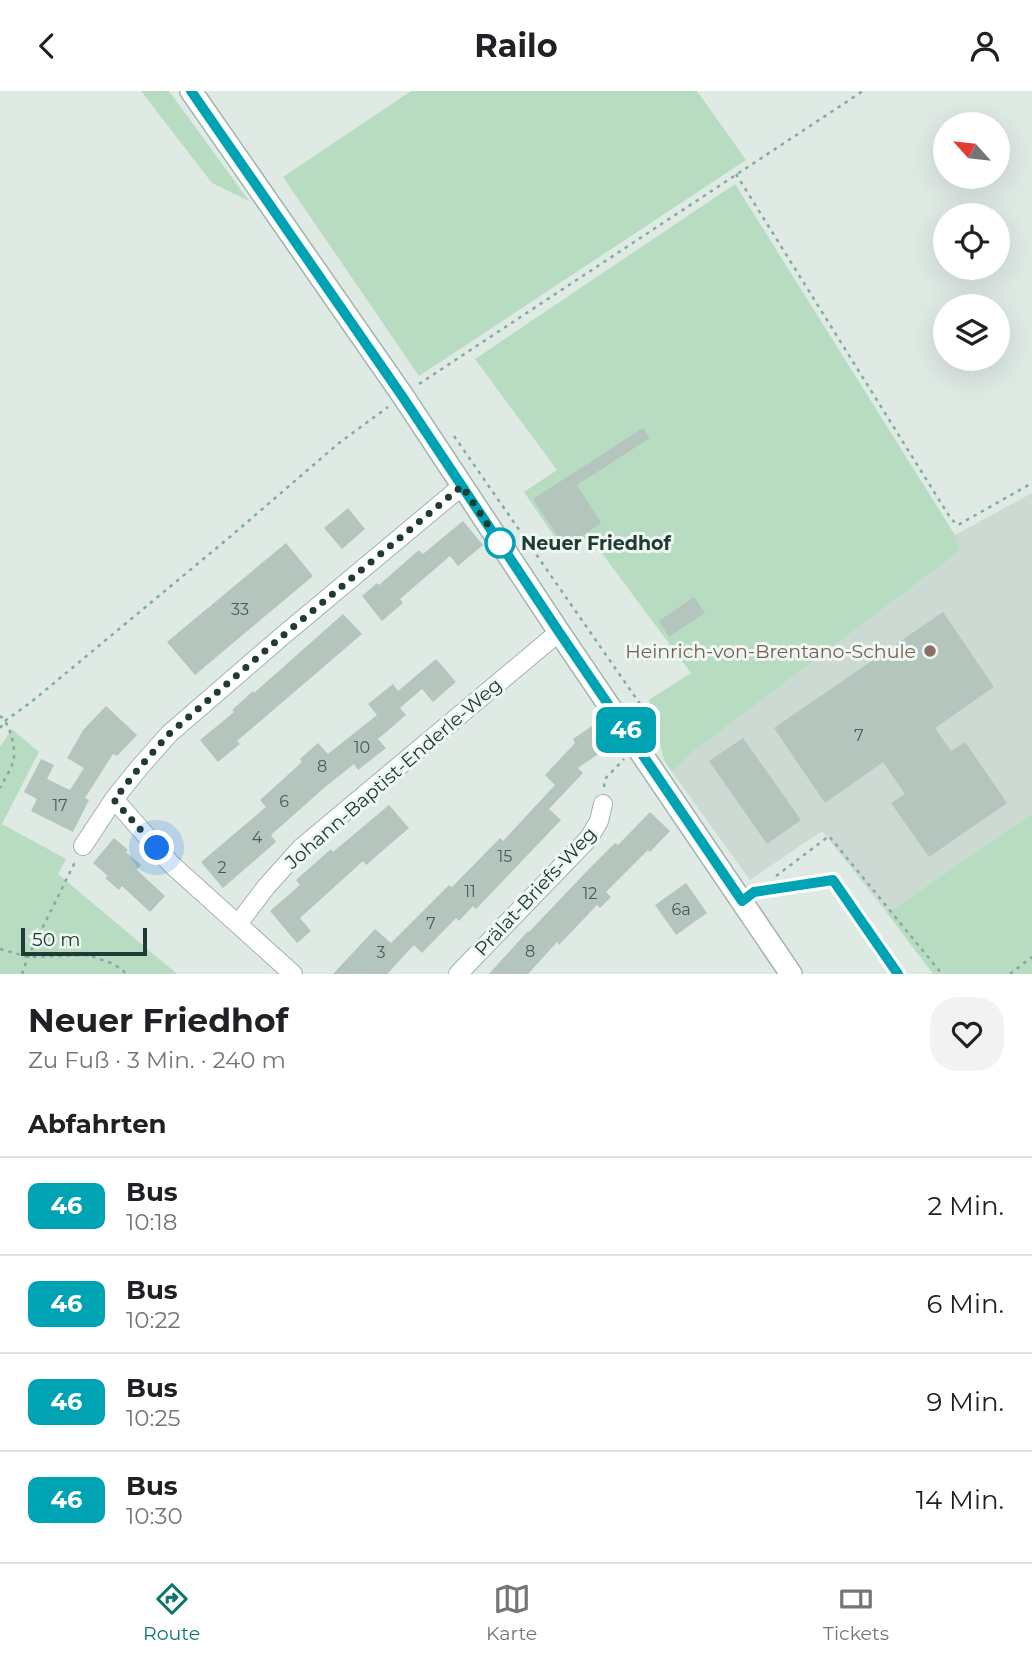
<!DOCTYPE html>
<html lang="de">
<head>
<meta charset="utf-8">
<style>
  :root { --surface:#fff; --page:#f2f2f2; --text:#202124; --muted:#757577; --line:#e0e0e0; --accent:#0f766e }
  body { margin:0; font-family:Montserrat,sans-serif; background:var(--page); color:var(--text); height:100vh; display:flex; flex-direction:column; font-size:26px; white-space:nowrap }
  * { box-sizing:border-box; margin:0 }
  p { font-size:23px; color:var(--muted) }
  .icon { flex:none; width:38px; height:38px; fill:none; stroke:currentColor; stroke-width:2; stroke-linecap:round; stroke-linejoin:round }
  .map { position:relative; height:883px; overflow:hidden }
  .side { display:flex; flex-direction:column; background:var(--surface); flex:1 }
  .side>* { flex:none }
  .badge { padding:0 14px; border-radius:10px; font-size:24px; line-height:46px }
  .needle { width:46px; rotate:297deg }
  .controls { position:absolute; left:933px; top:21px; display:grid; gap:14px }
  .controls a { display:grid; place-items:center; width:77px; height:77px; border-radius:50%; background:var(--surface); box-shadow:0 7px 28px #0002; font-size:35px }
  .scale { position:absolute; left:21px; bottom:18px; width:126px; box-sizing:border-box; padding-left:7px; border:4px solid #203a34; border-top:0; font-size:19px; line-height:24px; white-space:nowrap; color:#203a34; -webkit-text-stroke:5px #eff7f3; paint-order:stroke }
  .you { position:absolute; width:35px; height:35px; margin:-18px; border:5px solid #fff; border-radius:50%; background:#1a73e8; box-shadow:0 0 0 10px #1a73e833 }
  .map>.badge { position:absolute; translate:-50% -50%; box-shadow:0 0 0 4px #fff }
  h2 { padding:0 28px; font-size:26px; line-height:63px }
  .round { display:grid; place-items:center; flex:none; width:74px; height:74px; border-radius:28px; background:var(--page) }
  .headline { display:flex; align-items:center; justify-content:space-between; height:119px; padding:0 28px }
  h1 { font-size:33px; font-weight:700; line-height:52px }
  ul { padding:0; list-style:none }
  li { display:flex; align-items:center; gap:21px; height:98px; padding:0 28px; border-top:2px solid var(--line) }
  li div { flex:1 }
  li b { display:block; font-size:26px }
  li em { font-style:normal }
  li .badge { min-width:77px; font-weight:700; text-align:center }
  header { display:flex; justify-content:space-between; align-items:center; height:91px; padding:0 28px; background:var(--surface); font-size:32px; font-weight:700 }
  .tab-bar { display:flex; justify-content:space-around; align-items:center; height:98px; border-top:2px solid var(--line); background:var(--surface); font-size:19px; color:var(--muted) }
  .tab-bar a { display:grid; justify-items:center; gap:4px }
  .tab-bar .active { color:var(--accent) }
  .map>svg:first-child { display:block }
</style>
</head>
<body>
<header><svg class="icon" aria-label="back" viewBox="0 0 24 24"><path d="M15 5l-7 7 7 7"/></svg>Railo<svg class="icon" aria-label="person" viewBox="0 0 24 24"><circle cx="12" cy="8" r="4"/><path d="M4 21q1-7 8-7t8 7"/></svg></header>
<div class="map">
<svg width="1032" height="883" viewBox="0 0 1032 883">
  <rect width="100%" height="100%" fill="#dfeae5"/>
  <path fill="#cddad4" d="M 1032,402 L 1032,723 L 887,822 L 822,740 L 750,789 L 672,681 L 694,660 L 960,460 L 955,444 Z"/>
  <g fill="#b7dcc2">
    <path d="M 141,0 L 169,0 L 249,110 L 212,92 Z"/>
    <path d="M 411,0 L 697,0 L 746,69 L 419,285 L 283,86 Z"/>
    <path d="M 735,93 L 955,444 L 960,460 L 694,660 L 672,681 L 664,669 L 649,609 L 691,582 L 589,445 L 565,461 L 524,401 L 557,379 L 475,268 Z"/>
    <path d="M 12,638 L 39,661 L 2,733 L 66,768 L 58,783 L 177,883 L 0,883 L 0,656 Z"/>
    <path d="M 1032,723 L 1032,883 L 933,883 L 887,822 Z"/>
  </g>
  <g fill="#b4c5be">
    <path d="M 643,337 L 650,347 L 577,394 L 601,432 L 565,456 L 533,408 Z"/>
    <path d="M 348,417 L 365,438 L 342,458 L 324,437 Z"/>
    <path d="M 463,430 L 483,454 L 458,475 L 450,465 L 400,508 L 403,512 L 382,530 L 362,505 L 377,492 L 379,494 L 419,459 L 423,463 Z"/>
    <path d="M 286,452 L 313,485 L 195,584 L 167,551 Z"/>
    <path d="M 694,506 L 705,522 L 669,546 L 659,530 Z"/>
    <path d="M 943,521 L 994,596 L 935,637 L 951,660 L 965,651 L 1007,712 L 929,766 L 891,712 L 905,703 L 883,671 L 825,712 L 774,637 Z"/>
    <path d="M 343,523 L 362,543 L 237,650 L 240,653 L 218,671 L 200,649 L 234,621 L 232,619 L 253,600 L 254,602 Z"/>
    <path d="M 436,568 L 456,591 L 433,611 L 422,598 L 400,617 L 406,624 L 378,648 L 386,657 L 358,679 L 354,673 L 324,697 L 271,744 L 276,751 L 223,797 L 201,771 L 266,716 L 260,709 L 302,671 L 300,668 L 318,652 L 328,663 L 377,624 L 368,613 L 393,593 L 398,600 Z"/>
    <path d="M 106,615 L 137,644 L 117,665 L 113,663 L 85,707 L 89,709 L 73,741 L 31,720 L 37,708 L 24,701 L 41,668 L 54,674 L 47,688 L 70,699 L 84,677 L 67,667 L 84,638 Z"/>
    <path d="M 595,633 L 610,655 L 578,677 L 583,682 L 549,718 L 561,729 L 476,818 L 473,815 L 459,830 L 456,827 L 422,862 L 414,854 L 387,883 L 333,883 L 375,838 L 391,852 L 449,794 L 452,796 L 500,747 L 503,750 L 555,694 L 545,684 L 575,652 L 573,648 Z"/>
    <path d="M 743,647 L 801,729 L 767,753 L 709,670 Z"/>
    <path d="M 389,714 L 409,737 L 366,774 L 363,770 L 300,827 L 311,840 L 297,852 L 270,820 L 300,794 L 296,789 L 331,758 L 333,761 Z"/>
    <path d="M 650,721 L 670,740 L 650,761 L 648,759 L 606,801 L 611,806 L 600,817 L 597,814 L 559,854 L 557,851 L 528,883 L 489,883 L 528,840 L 529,841 L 586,781 L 615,752 L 618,754 Z"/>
    <path d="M 114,747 L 128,759 L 126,761 L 141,774 L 137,779 L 165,805 L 150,821 L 122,795 L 119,799 L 105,787 L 108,785 L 93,772 Z"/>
    <path d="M 686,792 L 707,822 L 676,844 L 655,814 Z"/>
  </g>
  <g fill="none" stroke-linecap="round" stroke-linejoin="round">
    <defs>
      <path id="service" d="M 743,810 L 754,801 L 833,789 L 898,883"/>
      <g id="minor">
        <path d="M 114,708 L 171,773 L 293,883"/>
        <path d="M 83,755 L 114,708 L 139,677 L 169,643 L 280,547 L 462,395"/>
        <path d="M 238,833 L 266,796 L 301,757 L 559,541"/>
        <path d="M 458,883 L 589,747 L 599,730 L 603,713"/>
      </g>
      <path id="tertiary" d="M 191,0 L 403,305 L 559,541 L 791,883"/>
    </defs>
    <use href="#service" stroke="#a2b2ac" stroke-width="11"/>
    <use href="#minor" stroke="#a2b2ac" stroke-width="20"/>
    <use href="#tertiary" stroke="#a2b2ac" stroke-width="24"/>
    <g stroke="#7faea0" stroke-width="2.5" stroke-dasharray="3.5 5" stroke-linecap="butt">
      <path d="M 736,83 L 951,428 L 958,434 L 1032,392"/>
      <path d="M 419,293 L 863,0"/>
      <path d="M 454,345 L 647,623 L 639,628"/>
      <path d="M 0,625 C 10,632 17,659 13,671 C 10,680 4,689 0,697"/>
      <path d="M 0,637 L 6,629 L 30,612 L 231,445 L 339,352 L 388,316"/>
      <path d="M 604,696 L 605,688 L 624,668"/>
      <path d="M 776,785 L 829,745 L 942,883"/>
      <path d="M 0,858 L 28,866 L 88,864 L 114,873 L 127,883"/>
      <path d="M 22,883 L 28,866 L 76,769"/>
      <path d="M 1010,883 L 1032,866"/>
    </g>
    <use href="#service" stroke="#fff" stroke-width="9"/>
    <use href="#minor" stroke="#fff" stroke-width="18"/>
    <use href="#tertiary" stroke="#fff" stroke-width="21"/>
  </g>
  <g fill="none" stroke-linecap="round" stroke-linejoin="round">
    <defs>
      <path id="line" d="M 191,0 L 402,305 L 559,541 L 742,810 L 754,801 L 833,789 L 898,883"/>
    </defs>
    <use href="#line" stroke="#fff" stroke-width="16"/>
    <use href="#line" stroke="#00a3b4" stroke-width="10"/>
    <path stroke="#203a34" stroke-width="7" stroke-dasharray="0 12.6" d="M 157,757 L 114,709 L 139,677 L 169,643 L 280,547 L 462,395 L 500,452"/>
  </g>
  <circle fill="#fff" stroke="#00a3b4" stroke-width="3.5" cx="500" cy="452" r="14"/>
  <circle fill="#8d6e63" stroke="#eff7f3" stroke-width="2.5" cx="930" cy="560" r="7"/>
  <g text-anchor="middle" stroke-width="6" stroke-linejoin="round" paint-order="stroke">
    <g font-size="16" fill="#455d56">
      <text x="240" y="524">33</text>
      <text x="859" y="650">7</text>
      <text x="362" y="662">10</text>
      <text x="322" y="681">8</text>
      <text x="284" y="716">6</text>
      <text x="60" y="720">17</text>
      <text x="257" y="752">4</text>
      <text x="505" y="771">15</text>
      <text x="222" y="782">2</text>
      <text x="470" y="806">11</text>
      <text x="590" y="808">12</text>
      <text x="681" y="824">6a</text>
      <text x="431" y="838">7</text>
      <text x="530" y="866">8</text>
      <text x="381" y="867">3</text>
    </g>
    <g font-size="19" font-weight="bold" fill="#203a34" stroke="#eff7f3" text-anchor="start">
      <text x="521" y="459">Neuer Friedhof</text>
    </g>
    <g font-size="19" fill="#785e54" stroke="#eff7f3" text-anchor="end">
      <text x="916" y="567">Heinrich-von-Brentano-Schule</text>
    </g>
    <g font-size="19" fill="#203a34" stroke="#eff7f3">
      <text transform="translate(393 682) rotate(-41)" y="7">Johann-Baptist-Enderle-Weg</text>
      <text transform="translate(535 800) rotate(-47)" y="7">Prälat-Briefs-Weg</text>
    </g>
  </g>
</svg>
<div class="controls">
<a><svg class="needle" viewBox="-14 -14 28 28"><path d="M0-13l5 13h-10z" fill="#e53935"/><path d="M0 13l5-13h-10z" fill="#757577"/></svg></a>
<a><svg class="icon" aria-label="locate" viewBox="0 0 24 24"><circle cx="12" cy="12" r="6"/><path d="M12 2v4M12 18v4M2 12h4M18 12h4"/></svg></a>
<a><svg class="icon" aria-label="layers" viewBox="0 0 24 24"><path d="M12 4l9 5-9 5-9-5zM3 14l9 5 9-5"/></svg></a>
</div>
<div class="scale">50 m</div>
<div class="you" style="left:157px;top:757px"></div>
<b class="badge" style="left:626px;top:639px;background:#00a3b4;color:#fff">46</b>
</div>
<section class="side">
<div class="headline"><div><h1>Neuer Friedhof</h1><p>Zu Fuß · 3 Min. · 240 m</p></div><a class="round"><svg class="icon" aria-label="heart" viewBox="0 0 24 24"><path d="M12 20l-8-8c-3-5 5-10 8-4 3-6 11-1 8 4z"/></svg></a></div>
<h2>Abfahrten</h2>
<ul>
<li><span class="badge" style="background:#00a3b4;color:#fff">46</span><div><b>Bus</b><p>10:18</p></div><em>2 Min.</em></li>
<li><span class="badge" style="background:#00a3b4;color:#fff">46</span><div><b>Bus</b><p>10:22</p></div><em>6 Min.</em></li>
<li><span class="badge" style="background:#00a3b4;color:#fff">46</span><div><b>Bus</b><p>10:25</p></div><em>9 Min.</em></li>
<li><span class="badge" style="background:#00a3b4;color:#fff">46</span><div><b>Bus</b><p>10:30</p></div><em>14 Min.</em></li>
</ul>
</section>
<nav class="tab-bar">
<a class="active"><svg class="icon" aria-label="directions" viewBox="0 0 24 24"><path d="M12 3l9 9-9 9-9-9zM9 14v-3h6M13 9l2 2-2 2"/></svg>Route</a>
<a><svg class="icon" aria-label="map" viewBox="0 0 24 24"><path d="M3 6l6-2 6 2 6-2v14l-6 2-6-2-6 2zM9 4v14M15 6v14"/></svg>Karte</a>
<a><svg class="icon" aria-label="tickets" viewBox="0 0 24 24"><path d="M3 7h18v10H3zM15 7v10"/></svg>Tickets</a>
</nav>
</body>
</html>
